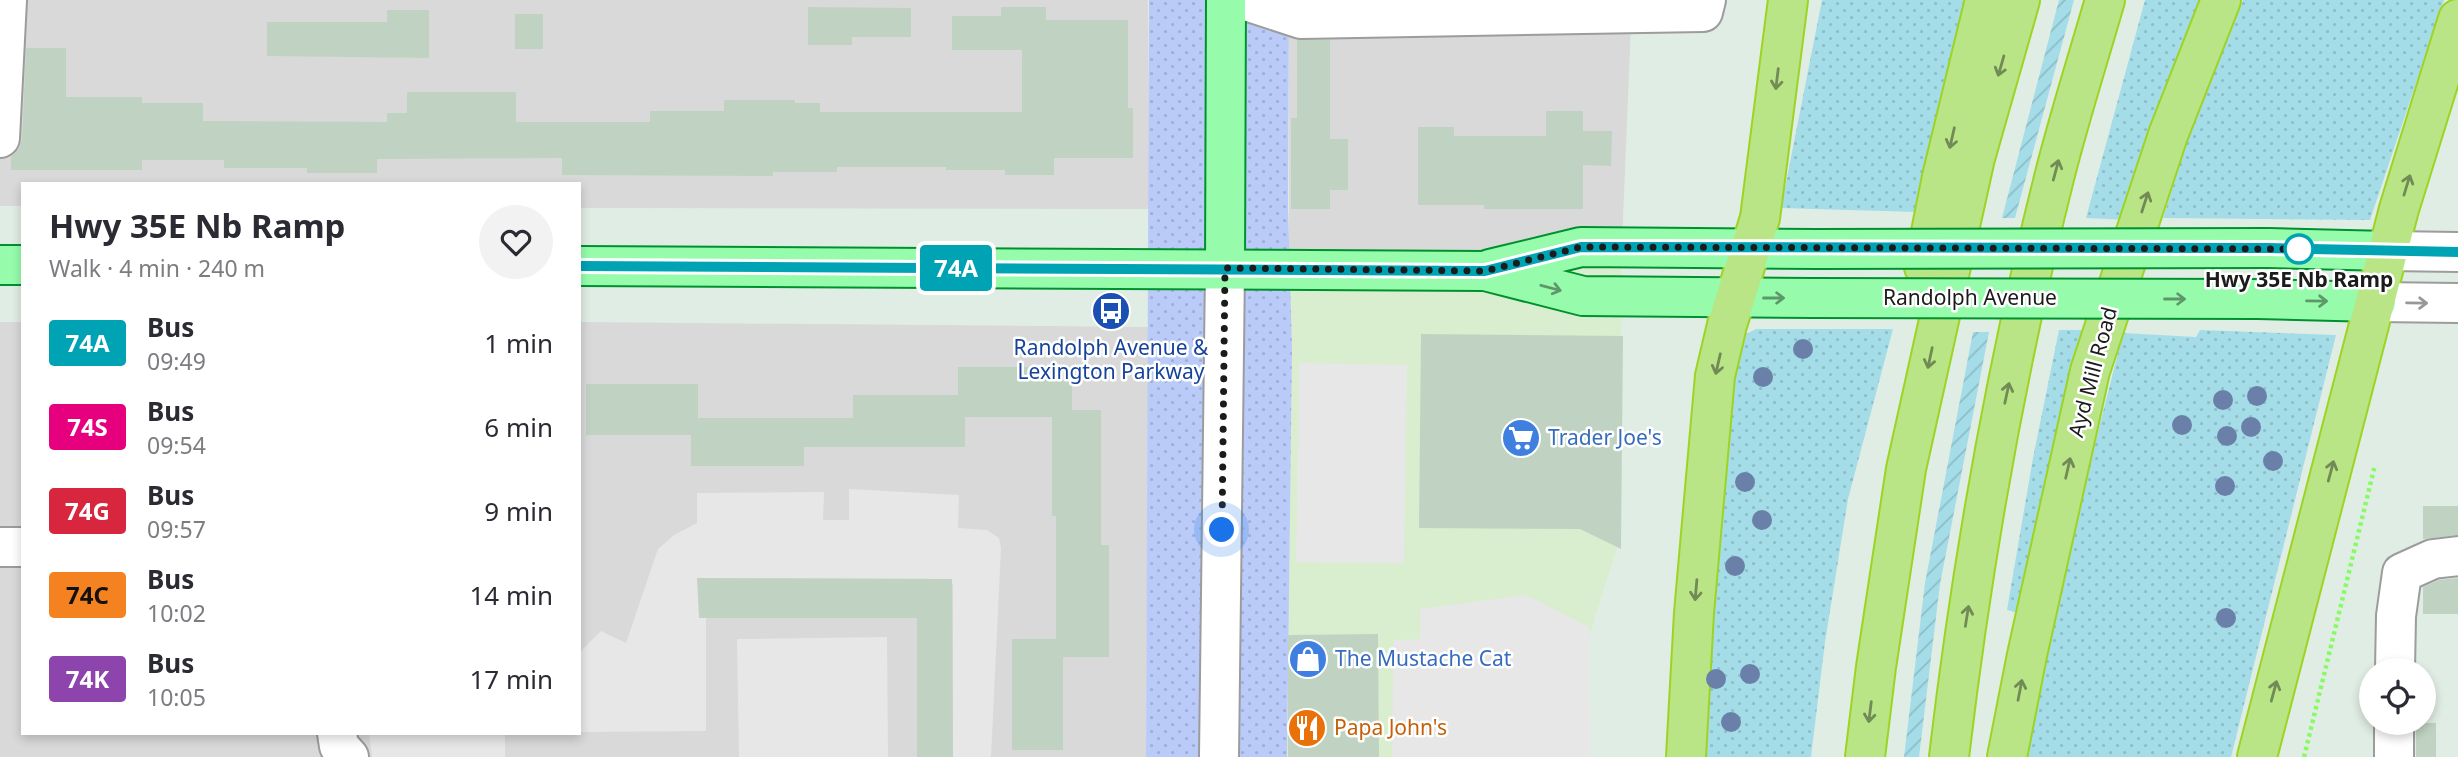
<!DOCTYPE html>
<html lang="en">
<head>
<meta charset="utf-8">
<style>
  :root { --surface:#fff; --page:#f2f2f3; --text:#2b2b33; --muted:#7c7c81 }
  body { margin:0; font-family:"Noto Sans",sans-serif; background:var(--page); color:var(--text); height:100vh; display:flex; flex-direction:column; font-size:26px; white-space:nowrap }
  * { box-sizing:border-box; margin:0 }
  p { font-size:23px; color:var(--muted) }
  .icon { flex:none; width:38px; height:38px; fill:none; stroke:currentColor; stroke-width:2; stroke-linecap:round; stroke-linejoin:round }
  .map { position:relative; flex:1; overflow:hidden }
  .details { position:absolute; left:21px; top:182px; width:560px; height:553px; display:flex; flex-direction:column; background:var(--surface); border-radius:0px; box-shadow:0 4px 10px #0003 }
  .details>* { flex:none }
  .badge { padding:0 14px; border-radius:5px; font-size:24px; line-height:46px }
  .buttons { position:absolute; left:2359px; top:658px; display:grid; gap:14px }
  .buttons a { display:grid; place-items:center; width:77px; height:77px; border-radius:50%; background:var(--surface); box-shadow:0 4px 10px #0003; font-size:35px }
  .you { position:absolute; width:35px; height:35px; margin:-18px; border:5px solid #fff; border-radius:50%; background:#1a73e8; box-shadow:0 0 0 10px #1a73e833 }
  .map>.badge { position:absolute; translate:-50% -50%; box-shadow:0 0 0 4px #fff }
  .round { display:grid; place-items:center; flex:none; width:74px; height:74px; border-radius:37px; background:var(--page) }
  .headline { display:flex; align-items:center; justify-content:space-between; height:119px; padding:0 28px }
  h1 { font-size:33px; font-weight:700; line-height:52px }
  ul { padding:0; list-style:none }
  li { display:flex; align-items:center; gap:21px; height:84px; padding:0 28px }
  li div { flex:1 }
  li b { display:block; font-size:26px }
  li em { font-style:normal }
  li .badge { min-width:77px; font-weight:700; text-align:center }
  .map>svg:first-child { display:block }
</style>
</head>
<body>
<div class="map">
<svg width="2458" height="757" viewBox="0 0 2458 757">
  <defs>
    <pattern id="grass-dots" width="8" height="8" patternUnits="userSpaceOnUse" patternTransform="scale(1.75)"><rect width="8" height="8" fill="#a4dde8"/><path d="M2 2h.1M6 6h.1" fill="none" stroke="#8dbdc6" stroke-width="1.8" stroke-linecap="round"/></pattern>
    <pattern id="park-dots" width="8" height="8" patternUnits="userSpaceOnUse" patternTransform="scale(1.75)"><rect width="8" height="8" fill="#bacbf9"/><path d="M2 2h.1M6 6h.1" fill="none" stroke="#9faed5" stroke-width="1.8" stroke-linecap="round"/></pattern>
    <pattern id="garden-furrows" width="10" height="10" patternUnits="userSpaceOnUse" patternTransform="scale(1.75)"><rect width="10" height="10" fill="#a4dde8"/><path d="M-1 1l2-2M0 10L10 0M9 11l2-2" fill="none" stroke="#8dbdc6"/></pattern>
  </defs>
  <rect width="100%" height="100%" fill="#e0ede4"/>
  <g fill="#d8d9d8">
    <path d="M 0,0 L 1148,0 L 1149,209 L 579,208 L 579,184 L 23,184 L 23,206 L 0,206 Z"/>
    <path d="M 1289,0 L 1632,0 L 1621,267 L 1289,270 Z"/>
    <path d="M 0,322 L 23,322 L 23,733 L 579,733 L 579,322 L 1148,327 L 1146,757 L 0,757 Z"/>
  </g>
  <path fill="#d8eece" d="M 1621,267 L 1621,534 L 1578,672 L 1576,757 L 1287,757 L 1292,349 L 1289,270 Z"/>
  <g fill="url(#grass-dots)">
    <path d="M 1822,0 L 1968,0 L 1915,212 L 1781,208 Z"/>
    <path d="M 2145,0 L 2210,0 L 2129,220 L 2086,218 Z"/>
    <path d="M 2243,0 L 2444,0 L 2370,220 L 2163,218 L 2187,142 Z"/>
    <path d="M 1756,329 L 1893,329 L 1848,499 L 1825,642 L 1811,757 L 1699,757 L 1718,522 L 1739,345 L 1744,335 Z"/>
    <path d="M 2059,330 L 2095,330 L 2024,614 L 2007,610 L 2033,458 Z"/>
    <path d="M 2200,330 L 2336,335 L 2231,757 L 2025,757 L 2078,511 L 2123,333 L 2196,337 Z"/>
  </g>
  <path fill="url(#park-dots)" d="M 1149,0 L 1289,0 L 1288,207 L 1292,349 L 1287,757 L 1146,757 Z"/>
  <g fill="url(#garden-furrows)">
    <path d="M 2059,0 L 2074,0 L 2015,218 L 2002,218 Z"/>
    <path d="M 1973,332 L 1989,332 L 1940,584 L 1919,757 L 1904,757 L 1925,583 Z"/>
  </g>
  <g fill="#e7e7e7">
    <path d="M 1299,363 L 1407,365 L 1404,563 L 1296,562 Z"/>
    <path d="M 849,489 L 959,495 L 958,528 L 987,530 L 999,538 L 1001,548 L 991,757 L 953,757 L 953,585 L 944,579 L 704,578 L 699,618 L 706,618 L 706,731 L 579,732 L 579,653 L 601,631 L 626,643 L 658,549 L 674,535 L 697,523 L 697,493 L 824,492 L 823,520 L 849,520 Z"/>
    <path d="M 1526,595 L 1589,627 L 1590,757 L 1392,757 L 1393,640 L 1420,639 L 1420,609 Z"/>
    <path d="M 887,637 L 888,757 L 739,757 L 737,639 Z"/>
    <path d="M 369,733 L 505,733 L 505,757 L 372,757 Z"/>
  </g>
  <g fill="#c0d3c2">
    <path d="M 808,7 L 911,8 L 911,37 L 852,37 L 852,45 L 808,45 Z"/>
    <path d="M 1001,7 L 1046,7 L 1046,20 L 1128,20 L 1128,108 L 1133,108 L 1133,158 L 1054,158 L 1054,175 L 1005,175 L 1005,170 L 946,170 L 946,167 L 837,167 L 837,172 L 773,172 L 773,176 L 562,175 L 562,158 L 377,159 L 377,173 L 307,173 L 307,168 L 224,168 L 224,160 L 142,160 L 142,170 L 11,170 L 11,157 L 19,149 L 22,139 L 26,48 L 66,48 L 66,97 L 142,97 L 142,103 L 203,103 L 203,121 L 387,122 L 387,113 L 407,113 L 407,92 L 516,92 L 516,122 L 650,122 L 650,111 L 724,111 L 724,100 L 795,100 L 795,103 L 820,103 L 820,112 L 1022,112 L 1022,50 L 952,50 L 952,16 L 1001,16 Z"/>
    <path d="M 387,10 L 429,10 L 429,58 L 267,56 L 267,22 L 387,22 Z"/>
    <rect x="515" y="14" width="28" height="35"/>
    <path d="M 1297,40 L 1330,40 L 1330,139 L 1348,139 L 1348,190 L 1330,190 L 1330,209 L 1291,209 L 1291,118 L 1297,118 Z"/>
    <path d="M 1546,111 L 1583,111 L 1583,131 L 1612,131 L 1611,166 L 1583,165 L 1583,209 L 1484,209 L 1484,205 L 1418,205 L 1418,127 L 1454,127 L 1454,136 L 1546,136 Z"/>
    <path d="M 1421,334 L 1623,336 L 1621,549 L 1580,529 L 1419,528 Z"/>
    <path d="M 958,367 L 1072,367 L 1072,410 L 1101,410 L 1101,545 L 1109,545 L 1109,657 L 1063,657 L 1063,750 L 1012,750 L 1012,639 L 1056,639 L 1056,516 L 1052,516 L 1052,417 L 965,417 L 965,447 L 804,447 L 804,466 L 691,466 L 691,435 L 586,435 L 586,384 L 698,384 L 698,418 L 853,418 L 853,395 L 958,395 Z"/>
    <path d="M 2423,506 L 2458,506 L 2458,535 L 2423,539 Z"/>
    <path d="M 697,578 L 952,579 L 953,757 L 917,757 L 917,618 L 699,618 Z"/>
    <path d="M 2458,578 L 2458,614 L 2423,614 L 2423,587 L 2439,580 Z"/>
    <path d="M 1378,634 L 1379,757 L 1288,757 L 1288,635 Z"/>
    <rect x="2416" y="723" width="20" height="34"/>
  </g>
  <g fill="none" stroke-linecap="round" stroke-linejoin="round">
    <defs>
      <g id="minor">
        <path d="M 1243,0 L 1301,19 L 1703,12 L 1706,0"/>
        <path d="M 0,138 L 7,0"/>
        <path d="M 2388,251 L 2458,252"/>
        <path d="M 2376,302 L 2458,303"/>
        <path d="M 0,547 L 23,547"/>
        <path d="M 2395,670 L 2396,616 L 2402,573 L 2433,559 L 2458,556"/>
        <path d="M 337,733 L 339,746 L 349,757"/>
        <path d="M 1219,757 L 1225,268"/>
        <path d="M 2394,757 L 2394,723"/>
      </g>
      <g id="major">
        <path d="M 2268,248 L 2388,251"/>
        <path d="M 0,265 L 23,265"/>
        <path d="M 579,266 L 1485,271 L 1583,296 L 1813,298"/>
        <path d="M 1225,268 L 1226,0"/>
        <path d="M 1490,269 L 1581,247 L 1817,249"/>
        <path d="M 2258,299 L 2376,302"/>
      </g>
      <g id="highway">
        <path d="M 1924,267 L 1942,177 L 1985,0"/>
        <path d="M 1686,757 L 1694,613 L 1715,376 L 1727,325 L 1760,218 L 1788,0"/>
        <path d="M 1865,757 L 1876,667 L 1906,469 L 1975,158 L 2020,0"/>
        <path d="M 1949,757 C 1972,562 2006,369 2054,178 C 2069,118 2088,59 2105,0"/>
        <path d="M 2007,757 L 2027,655 L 2090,371 L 2168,135 L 2221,0"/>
        <path d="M 2257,757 L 2399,209 L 2458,19"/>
      </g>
    </defs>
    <use href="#minor" stroke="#9c9c9c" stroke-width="42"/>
    <use href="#major" stroke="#00912f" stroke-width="42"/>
    <use href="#highway" stroke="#9dd423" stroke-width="42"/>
    <path stroke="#88fa64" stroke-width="4.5" stroke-dasharray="3.5 3.5" stroke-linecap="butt" d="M 2304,757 L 2375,465"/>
    <use href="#minor" stroke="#fff" stroke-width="38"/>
    <use href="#major" stroke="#96fcac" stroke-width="38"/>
    <use href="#highway" stroke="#b9e586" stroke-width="38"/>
    <defs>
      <g id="major-bridge">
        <path d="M 1817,249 L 2268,248"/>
        <path d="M 1813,298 L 2258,299"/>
      </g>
    </defs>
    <use href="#major-bridge" stroke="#00912f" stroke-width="42" stroke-linecap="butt"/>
    <use href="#major-bridge" stroke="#96fcac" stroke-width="38"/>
  </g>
  <g fill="#6b80a8">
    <circle cx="1803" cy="349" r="10"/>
    <circle cx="1763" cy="377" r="10"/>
    <circle cx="2257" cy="396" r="10"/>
    <circle cx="2223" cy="400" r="10"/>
    <circle cx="2182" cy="425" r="10"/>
    <circle cx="2251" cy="427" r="10"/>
    <circle cx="2227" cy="436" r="10"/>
    <circle cx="2273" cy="461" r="10"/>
    <circle cx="1745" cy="482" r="10"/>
    <circle cx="2225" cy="486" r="10"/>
    <circle cx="1762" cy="520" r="10"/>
    <circle cx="1735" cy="566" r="10"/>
    <circle cx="2226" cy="618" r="10"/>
    <circle cx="1750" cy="674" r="10"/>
    <circle cx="1716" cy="679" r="10"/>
    <circle cx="1731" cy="722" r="10"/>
  </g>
  <defs><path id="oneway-shaft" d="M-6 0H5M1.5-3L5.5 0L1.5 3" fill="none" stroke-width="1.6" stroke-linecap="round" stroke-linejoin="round" transform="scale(1.75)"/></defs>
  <g stroke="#728a56">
    <use href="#oneway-shaft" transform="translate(2001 66) rotate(106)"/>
    <use href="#oneway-shaft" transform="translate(1777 79) rotate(97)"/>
    <use href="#oneway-shaft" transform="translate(1952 138) rotate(103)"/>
    <use href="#oneway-shaft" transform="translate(2056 170) rotate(-75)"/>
    <use href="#oneway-shaft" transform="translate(2407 185) rotate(-73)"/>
    <use href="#oneway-shaft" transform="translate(2145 202) rotate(-72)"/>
    <use href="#oneway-shaft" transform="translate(1930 358) rotate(102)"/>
    <use href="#oneway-shaft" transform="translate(1718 364) rotate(103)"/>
    <use href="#oneway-shaft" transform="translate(2007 393) rotate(-78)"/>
    <use href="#oneway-shaft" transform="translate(2068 468) rotate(-77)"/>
    <use href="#oneway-shaft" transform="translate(2331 471) rotate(-75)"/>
    <use href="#oneway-shaft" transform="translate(1696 590) rotate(95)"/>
    <use href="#oneway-shaft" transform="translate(1967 616) rotate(-81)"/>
    <use href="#oneway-shaft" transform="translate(2020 690) rotate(-79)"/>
    <use href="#oneway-shaft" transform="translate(2274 691) rotate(-75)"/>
    <use href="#oneway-shaft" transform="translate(1870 712) rotate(97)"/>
  </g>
  <g stroke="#5f976b">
    <use href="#oneway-shaft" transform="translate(1551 288) rotate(15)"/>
    <use href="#oneway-shaft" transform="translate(1774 298)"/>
    <use href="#oneway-shaft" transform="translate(2175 299)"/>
    <use href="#oneway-shaft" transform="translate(2317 301) rotate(1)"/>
  </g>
  <use stroke="#989898" href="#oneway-shaft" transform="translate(2417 303) rotate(1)"/>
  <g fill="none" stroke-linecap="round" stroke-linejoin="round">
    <defs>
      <path id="line" d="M 579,266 L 1485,271 L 1581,247 L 2268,248 L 2458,252"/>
    </defs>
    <use href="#line" stroke="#fff" stroke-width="16"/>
    <use href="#line" stroke="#00a3b4" stroke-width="10"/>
    <path stroke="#1b1b1b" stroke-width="7" stroke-dasharray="0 12.6" d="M 1222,530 L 1225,268 L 1485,271 L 1581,247 L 2299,249"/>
  </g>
  <defs>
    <symbol id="bus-disc" viewBox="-11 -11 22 22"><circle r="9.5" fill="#1a4fb4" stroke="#fff"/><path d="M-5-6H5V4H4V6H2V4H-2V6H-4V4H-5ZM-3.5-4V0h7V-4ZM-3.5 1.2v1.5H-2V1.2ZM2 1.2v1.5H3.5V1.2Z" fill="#fff"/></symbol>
    <symbol id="supermarket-disc" viewBox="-11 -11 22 22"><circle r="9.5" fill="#3f7fe0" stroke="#fff"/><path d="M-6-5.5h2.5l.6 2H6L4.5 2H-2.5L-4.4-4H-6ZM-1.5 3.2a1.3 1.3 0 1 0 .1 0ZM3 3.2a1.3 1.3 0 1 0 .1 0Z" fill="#fff"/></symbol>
    <symbol id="shop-disc" viewBox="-11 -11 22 22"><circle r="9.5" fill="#3f7fe0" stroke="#fff"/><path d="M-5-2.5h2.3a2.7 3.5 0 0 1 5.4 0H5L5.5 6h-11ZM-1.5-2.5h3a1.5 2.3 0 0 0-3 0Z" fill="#fff"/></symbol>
    <symbol id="restaurant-disc" viewBox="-11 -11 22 22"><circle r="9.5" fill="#e8710a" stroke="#fff"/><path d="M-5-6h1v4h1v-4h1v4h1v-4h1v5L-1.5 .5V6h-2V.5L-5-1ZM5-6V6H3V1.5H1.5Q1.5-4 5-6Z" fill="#fff"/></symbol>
  </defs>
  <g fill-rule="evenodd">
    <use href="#bus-disc" x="1089" y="289" width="44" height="44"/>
    <use href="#supermarket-disc" x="1499" y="416" width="44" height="44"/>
    <use href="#shop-disc" x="1286" y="637" width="44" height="44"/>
    <use href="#restaurant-disc" x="1285" y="706" width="44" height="44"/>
  </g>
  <circle fill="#fff" stroke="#00a3b4" stroke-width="3.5" cx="2299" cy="249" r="14"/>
  <g text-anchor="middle" stroke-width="5" stroke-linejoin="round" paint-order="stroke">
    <g font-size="21" font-weight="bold" fill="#1b1b1b" stroke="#fff">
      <text x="2299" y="287">Hwy 35E Nb Ramp</text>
    </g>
    <g font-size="21" fill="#1b1b1b" stroke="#fff">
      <text x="1970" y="305">Randolph Avenue</text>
      <text transform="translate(2093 372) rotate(-75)" y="7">Ayd Mill Road</text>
    </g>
    <g font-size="21" fill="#164399" stroke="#fff">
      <text x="1111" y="355">Randolph Avenue &amp;<tspan x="1111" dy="24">Lexington Parkway</tspan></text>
    </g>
    <g font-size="21" fill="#366cbe" stroke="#fff" text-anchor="start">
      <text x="1548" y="445">Trader Joe's</text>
      <text x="1335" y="666">The Mustache Cat</text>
    </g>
    <g font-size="21" fill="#c56008" stroke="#fff" text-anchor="start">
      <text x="1334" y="735">Papa John's</text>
    </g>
  </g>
</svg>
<div class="buttons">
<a><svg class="icon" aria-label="locate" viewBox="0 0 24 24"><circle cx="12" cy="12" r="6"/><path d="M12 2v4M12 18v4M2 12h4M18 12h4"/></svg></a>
</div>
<div class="you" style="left:1222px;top:530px"></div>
<b class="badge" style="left:956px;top:268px;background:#00a3b4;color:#fff">74A</b>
<section class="details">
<div class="headline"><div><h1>Hwy 35E Nb Ramp</h1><p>Walk · 4 min · 240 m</p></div><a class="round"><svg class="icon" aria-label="heart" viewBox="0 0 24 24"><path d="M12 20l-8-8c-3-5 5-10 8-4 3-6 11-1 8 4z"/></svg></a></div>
<ul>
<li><span class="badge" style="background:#00a3b4;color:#fff">74A</span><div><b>Bus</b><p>09:49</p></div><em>1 min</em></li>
<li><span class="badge" style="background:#e6007e;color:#fff">74S</span><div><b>Bus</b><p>09:54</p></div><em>6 min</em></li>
<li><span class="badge" style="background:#d7263d;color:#fff">74G</span><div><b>Bus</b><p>09:57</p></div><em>9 min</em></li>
<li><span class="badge" style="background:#f58220;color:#111">74C</span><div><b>Bus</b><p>10:02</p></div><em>14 min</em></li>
<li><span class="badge" style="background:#8e44ad;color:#fff">74K</span><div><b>Bus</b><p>10:05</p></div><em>17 min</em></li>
</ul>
</section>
</div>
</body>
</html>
